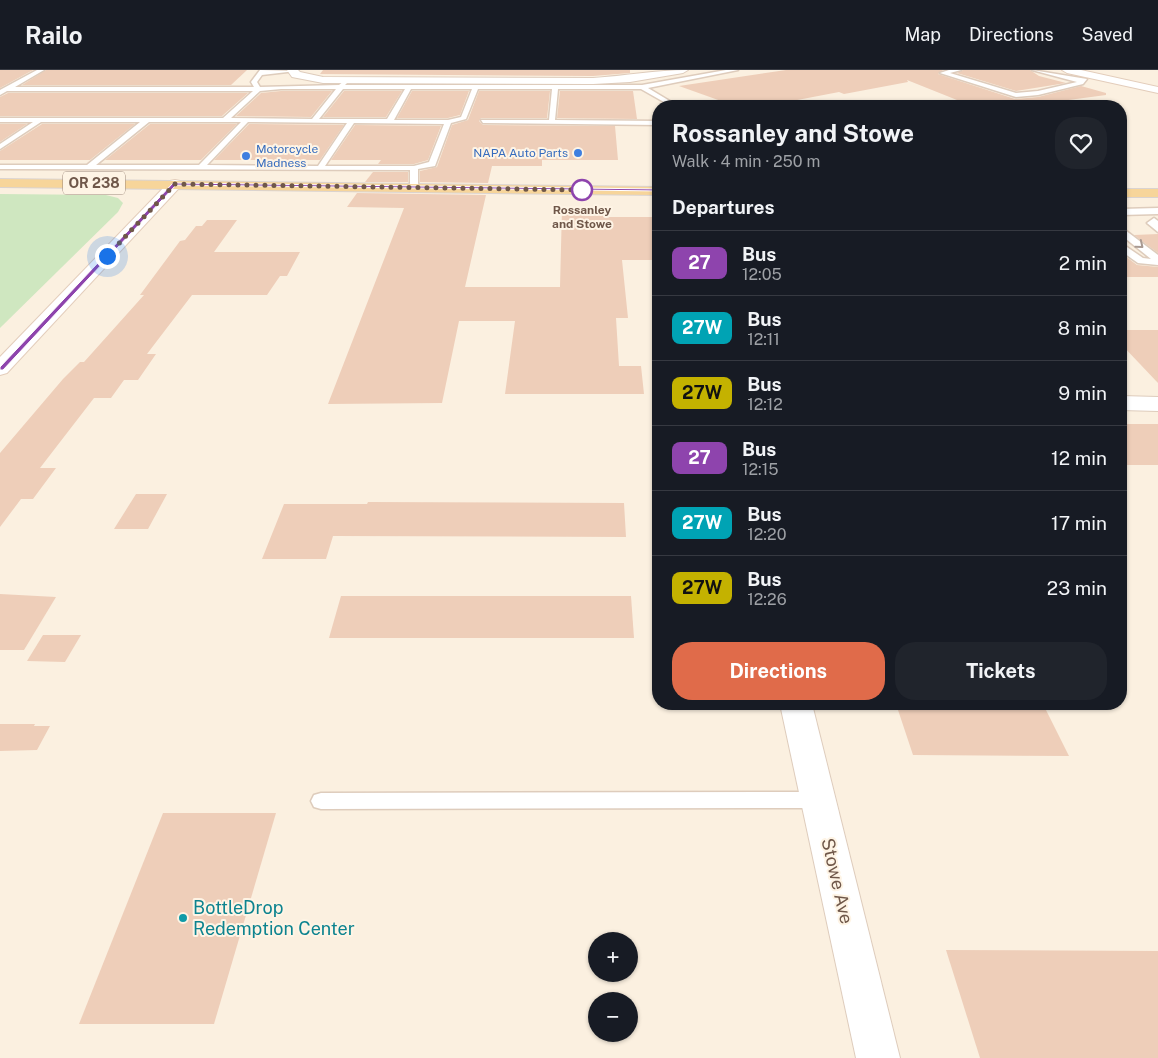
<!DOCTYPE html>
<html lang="en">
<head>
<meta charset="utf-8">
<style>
  :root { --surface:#171b24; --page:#20242c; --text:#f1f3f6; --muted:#9ea1a6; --line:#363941; --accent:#e06b4a }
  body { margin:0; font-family:"Public Sans",sans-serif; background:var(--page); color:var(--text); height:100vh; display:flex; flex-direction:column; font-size:19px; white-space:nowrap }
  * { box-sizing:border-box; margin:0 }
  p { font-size:16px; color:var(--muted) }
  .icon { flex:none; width:28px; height:28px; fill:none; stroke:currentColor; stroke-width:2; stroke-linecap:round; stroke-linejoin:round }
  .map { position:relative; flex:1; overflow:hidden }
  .drawer { position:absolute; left:652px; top:30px; width:475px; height:610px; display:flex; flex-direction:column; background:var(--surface); border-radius:20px; box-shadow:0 1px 4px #0004 }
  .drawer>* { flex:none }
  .badge { padding:0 10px; border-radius:8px; font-size:18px; line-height:32px }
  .controls { position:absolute; left:588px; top:862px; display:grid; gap:10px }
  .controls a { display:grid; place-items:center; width:50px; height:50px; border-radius:50%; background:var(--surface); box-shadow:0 1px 4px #0004; font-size:25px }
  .you { position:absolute; width:25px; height:25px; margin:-12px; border:4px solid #fff; border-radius:50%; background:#1a73e8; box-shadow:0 0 0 8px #1a73e833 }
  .map>.badge { position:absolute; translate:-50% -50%; box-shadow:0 0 0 2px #fff }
  h2 { padding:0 20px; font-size:19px; line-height:45px }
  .round { display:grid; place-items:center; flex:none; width:52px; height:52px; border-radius:20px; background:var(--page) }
  .summary { display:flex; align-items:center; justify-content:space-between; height:85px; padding:0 20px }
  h1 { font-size:24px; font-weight:700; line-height:38px }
  .button { display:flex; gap:10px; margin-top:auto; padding:10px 20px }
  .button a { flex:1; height:58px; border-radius:20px; background:var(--accent); color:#fff; font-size:20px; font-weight:700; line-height:58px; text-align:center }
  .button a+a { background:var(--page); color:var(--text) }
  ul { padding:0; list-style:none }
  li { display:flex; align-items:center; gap:15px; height:65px; padding:0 20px; border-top:1px solid var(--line) }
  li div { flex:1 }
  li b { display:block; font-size:19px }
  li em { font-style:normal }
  li .badge { min-width:55px; font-weight:700; text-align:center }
  header { display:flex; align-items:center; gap:30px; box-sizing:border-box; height:70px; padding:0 25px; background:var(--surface); border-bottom:1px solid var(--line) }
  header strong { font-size:24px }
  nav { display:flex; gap:28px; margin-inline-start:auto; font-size:18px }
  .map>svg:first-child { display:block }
</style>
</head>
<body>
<header>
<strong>Railo</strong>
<nav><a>Map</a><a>Directions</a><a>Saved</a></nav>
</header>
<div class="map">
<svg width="1158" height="988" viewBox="0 0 1158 988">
  <rect width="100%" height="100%" fill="#fbf0e0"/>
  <path fill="#cfe7c0" d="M 0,124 L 106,125 L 118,128 L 123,133 L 118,142 L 0,258 Z"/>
  <g fill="#eeceb9">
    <path d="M 0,0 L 33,0 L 0,18 Z"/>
    <path d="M 46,0 L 247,0 L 231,15 L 22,15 Z"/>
    <path d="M 323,0 L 630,0 L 630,3 L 593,6 L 320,4 Z"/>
    <path d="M 786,0 L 943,0 L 938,4 L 1015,29 L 1038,27 L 1081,16 L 1106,23 L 1106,25 L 1031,35 L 972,36 L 907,10 L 908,12 L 844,24 L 839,22 L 766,36 L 735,36 L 679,16 Z"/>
    <path d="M 963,0 L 1030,0 L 1039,6 L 1066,13 L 1016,21 L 957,3 Z"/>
    <path d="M 281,21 L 332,21 L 311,47 L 236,46 L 261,23 Z"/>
    <path d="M 344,21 L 402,21 L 386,47 L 323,47 Z"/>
    <path d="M 412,21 L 469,21 L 460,45 L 448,48 L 397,48 Z"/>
    <path d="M 479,21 L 550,21 L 547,48 L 481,48 L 479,51 L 483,55 L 615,56 L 618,90 L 542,90 L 542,96 L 492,96 L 488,113 L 420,112 L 420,101 L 437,97 L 452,55 L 468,50 Z"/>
    <path d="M 560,21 L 633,21 L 637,49 L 557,48 Z"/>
    <path d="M 8,23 L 248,23 L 222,46 L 0,46 L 0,27 Z"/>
    <path d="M 0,54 L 27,54 L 0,72 Z"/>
    <path d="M 42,54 L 135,54 L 90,90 L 0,90 L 0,81 Z"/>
    <path d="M 150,54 L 237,54 L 201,90 L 105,90 Z"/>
    <path d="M 249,54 L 344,55 L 320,90 L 214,90 Z"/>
    <path d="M 355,55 L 441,56 L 428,90 L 414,94 L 378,94 L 381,90 L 331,90 Z"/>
    <path d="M 373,102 L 408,102 L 408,112 L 365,112 Z"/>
    <path d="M 357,123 L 486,125 L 465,217 L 560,217 L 562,138 L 608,138 L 608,147 L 654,147 L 659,190 L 622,190 L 628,248 L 616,248 L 619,296 L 641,296 L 644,324 L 505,324 L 515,251 L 459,251 L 442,333 L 328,334 L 404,138 L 347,137 Z"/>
    <path d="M 207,150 L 237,150 L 214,182 L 300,182 L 287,206 L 280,206 L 267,225 L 192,225 L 147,284 L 156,284 L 138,310 L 124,310 L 111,328 L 94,328 L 40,398 L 56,398 L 33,429 L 21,429 L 0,457 L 0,383 L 63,309 L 80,292 L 84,292 L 144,225 L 140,225 L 180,171 L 185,170 L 196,156 L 202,156 Z"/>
    <path d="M 1158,164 L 1158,183 L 1134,165 Z"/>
    <path d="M 1121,183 L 1137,195 L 1158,197 L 1158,207 L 1121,207 Z"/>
    <path d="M 1121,260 L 1158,260 L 1158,313 L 1121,274 Z"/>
    <rect x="1121" y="354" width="37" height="41"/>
    <path d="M 136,424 L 167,424 L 148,459 L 114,459 Z"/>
    <path d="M 368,432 L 624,433 L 626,467 L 333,466 L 326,489 L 262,489 L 284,434 L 367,434 Z"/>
    <path d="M 0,524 L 56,527 L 24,580 L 0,580 Z"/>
    <path d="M 341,526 L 631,526 L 634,568 L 329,568 Z"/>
    <path d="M 43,565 L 81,565 L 65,592 L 27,591 Z"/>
    <path d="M 896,634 L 1043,634 L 1069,686 L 913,685 Z"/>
    <path d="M 0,654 L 35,654 L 34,656 L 50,656 L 37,680 L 0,681 Z"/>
    <path d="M 163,743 L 276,743 L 214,954 L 79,954 Z"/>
    <path d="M 946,880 L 1158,881 L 1158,988 L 980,988 Z"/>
  </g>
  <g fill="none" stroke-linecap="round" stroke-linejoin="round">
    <defs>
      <g id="service">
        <path d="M 37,0 L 44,0 L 15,17 L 254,17 L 251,12 L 260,0 L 296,1 L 262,5 L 257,12 L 260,17 L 339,15 L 344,11 L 347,13 L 345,15 L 642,15 L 726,0 L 738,0 L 648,18 L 678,36 L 671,36 L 641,19 L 558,19 L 555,50 L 659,51 L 659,55 L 483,53 L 481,50 L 549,50 L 552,19 L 478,19 L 466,49 L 451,53 L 435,96 L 418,99 L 418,117 L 414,119 L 410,117 L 410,100 L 0,99 L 0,95 L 87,95 L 140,52 L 41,52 L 0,79 L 0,74 L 33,52 L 0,52 L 0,48 L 223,48 L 253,21 L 7,21 L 0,25 L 0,20 ZM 281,19 L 336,19 L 312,49 L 231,48 L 260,21 ZM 343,19 L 405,19 L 387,49 L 319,49 ZM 411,19 L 472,19 L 461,47 L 448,50 L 394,50 ZM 149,52 L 241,52 L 199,95 L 96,95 ZM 248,52 L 347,53 L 318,96 L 207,95 ZM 354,53 L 444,54 L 429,92 L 414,96 L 325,96 Z"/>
        <path d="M 949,0 L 961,0 L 950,3 L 1016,23 L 1038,21 L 1077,12 L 1032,0 L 1087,9 L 1083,14 L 1038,25 L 1016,27 L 940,3 Z"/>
        <path d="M 1158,138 L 1158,144 L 1121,145 L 1121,139 Z"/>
        <path d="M 1154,148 L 1158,151 L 1158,162 L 1147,153 Z"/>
        <path d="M 1121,157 L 1158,185 L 1158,195 L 1138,193 L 1121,181 L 1121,173 L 1143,188 L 1151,189 L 1121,165 Z"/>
        <path d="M 818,722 L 825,724 L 828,730 L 825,736 L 818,738 L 321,739 L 314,737 L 311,731 L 314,725 L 321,723 Z"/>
      </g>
      <g id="minor">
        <path d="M 287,0 L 298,0 L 300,2 L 323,7 L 593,8 C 625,6 656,0 688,0 L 683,3 L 630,12 L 593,14 L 323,13 L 292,7 Z"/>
        <path d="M 1121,326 L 1158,327 L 1158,341 L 1121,340 Z"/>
        <path d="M 780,634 L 812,634 L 900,988 L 856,988 Z"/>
      </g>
      <g id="secondary">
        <path d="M 1062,0 L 1081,0 L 1158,17 L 1158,23 L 1067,3 Z"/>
        <path d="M 175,110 L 180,111 L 182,114 L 180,117 L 7,303 L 0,305 L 0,287 L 170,111 Z"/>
      </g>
      <g id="primary">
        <path d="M 0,109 L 659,117 L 659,125 L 0,117 Z"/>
        <rect x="1121" y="119" width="37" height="8"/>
      </g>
    </defs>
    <use href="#service" stroke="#deccbc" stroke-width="3"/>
    <use href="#minor" stroke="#deccbc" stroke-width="2"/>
    <use href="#secondary" stroke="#e3cdbb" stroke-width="2"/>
    <use href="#primary" stroke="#dad3d0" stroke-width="2"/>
    <use href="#service" fill="#fff" fill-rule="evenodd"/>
    <use href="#minor" fill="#fff" fill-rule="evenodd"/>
    <use href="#secondary" fill="#fff" fill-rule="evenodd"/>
    <use href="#primary" fill="#f7d59a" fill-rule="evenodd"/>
  </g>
  <defs><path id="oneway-chevron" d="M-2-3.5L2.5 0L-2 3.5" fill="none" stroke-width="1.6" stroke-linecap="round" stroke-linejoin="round" transform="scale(1.25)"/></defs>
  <use stroke="#a99a92" href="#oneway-chevron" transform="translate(1140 175) rotate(39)"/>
  <path fill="#8e44ad" stroke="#fff" d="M 173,113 L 659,119 L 661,121 L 176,115 L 3,300 L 0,300 L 0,297 Z"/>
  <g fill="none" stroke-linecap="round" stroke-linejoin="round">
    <path stroke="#6f5749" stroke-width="5" stroke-dasharray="0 9" d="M 107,186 L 175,114 L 585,120 L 582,120"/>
  </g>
  <g fill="#3f7fe0" stroke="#fef4e5" stroke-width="2">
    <circle cx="578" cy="83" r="5"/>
    <circle cx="246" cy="86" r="5"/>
  </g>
  <circle fill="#fff" stroke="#8e44ad" stroke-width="2.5" cx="582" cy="120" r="10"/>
  <circle fill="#0f9aa8" stroke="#fef4e5" stroke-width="2" cx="183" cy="848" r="5"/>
  <g text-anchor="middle" stroke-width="4" stroke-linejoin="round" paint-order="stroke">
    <g font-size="12" fill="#366cbe" stroke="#fef4e5" text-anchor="start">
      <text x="256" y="83">Motorcycle<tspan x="256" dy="14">Madness</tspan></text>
      <text x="568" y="87" text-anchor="end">NAPA Auto Parts</text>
    </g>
    <g font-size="12" font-weight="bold" fill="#6f5749" stroke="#fef4e5">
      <text x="582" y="144">Rossanley<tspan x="582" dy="14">and Stowe</tspan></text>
    </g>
    <rect fill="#fef4e5" stroke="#9a8678" stroke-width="1" x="63" y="101.5" width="62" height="23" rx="4"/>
    <g font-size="14" font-weight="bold" fill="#6f5749">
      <text x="94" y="118">OR 238</text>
    </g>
    <g font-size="18" fill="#6f5749" stroke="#fef4e5">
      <text transform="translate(837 811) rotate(77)" y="6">Stowe Ave</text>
    </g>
    <g font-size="18" fill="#0d838f" stroke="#fef4e5" text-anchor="start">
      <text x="193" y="844">BottleDrop<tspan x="193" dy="21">Redemption Center</tspan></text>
    </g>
  </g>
</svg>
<div class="controls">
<a>+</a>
<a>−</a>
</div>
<div class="you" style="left:107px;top:186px"></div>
<section class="drawer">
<div class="summary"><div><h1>Rossanley and Stowe</h1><p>Walk · 4 min · 250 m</p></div><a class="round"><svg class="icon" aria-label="heart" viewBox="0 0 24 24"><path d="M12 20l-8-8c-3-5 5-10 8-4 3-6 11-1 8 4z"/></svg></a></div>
<h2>Departures</h2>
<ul>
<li><span class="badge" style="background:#8e44ad;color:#fff">27</span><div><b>Bus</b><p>12:05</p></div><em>2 min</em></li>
<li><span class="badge" style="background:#00a3b4;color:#fff">27W</span><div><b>Bus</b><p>12:11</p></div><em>8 min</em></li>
<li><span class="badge" style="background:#c4b200;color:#111">27W</span><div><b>Bus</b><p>12:12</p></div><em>9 min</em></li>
<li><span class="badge" style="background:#8e44ad;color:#fff">27</span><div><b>Bus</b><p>12:15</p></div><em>12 min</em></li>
<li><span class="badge" style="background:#00a3b4;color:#fff">27W</span><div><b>Bus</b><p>12:20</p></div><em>17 min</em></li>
<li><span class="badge" style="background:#c4b200;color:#111">27W</span><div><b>Bus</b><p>12:26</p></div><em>23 min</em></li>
</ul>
<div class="button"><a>Directions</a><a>Tickets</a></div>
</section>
</div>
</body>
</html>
